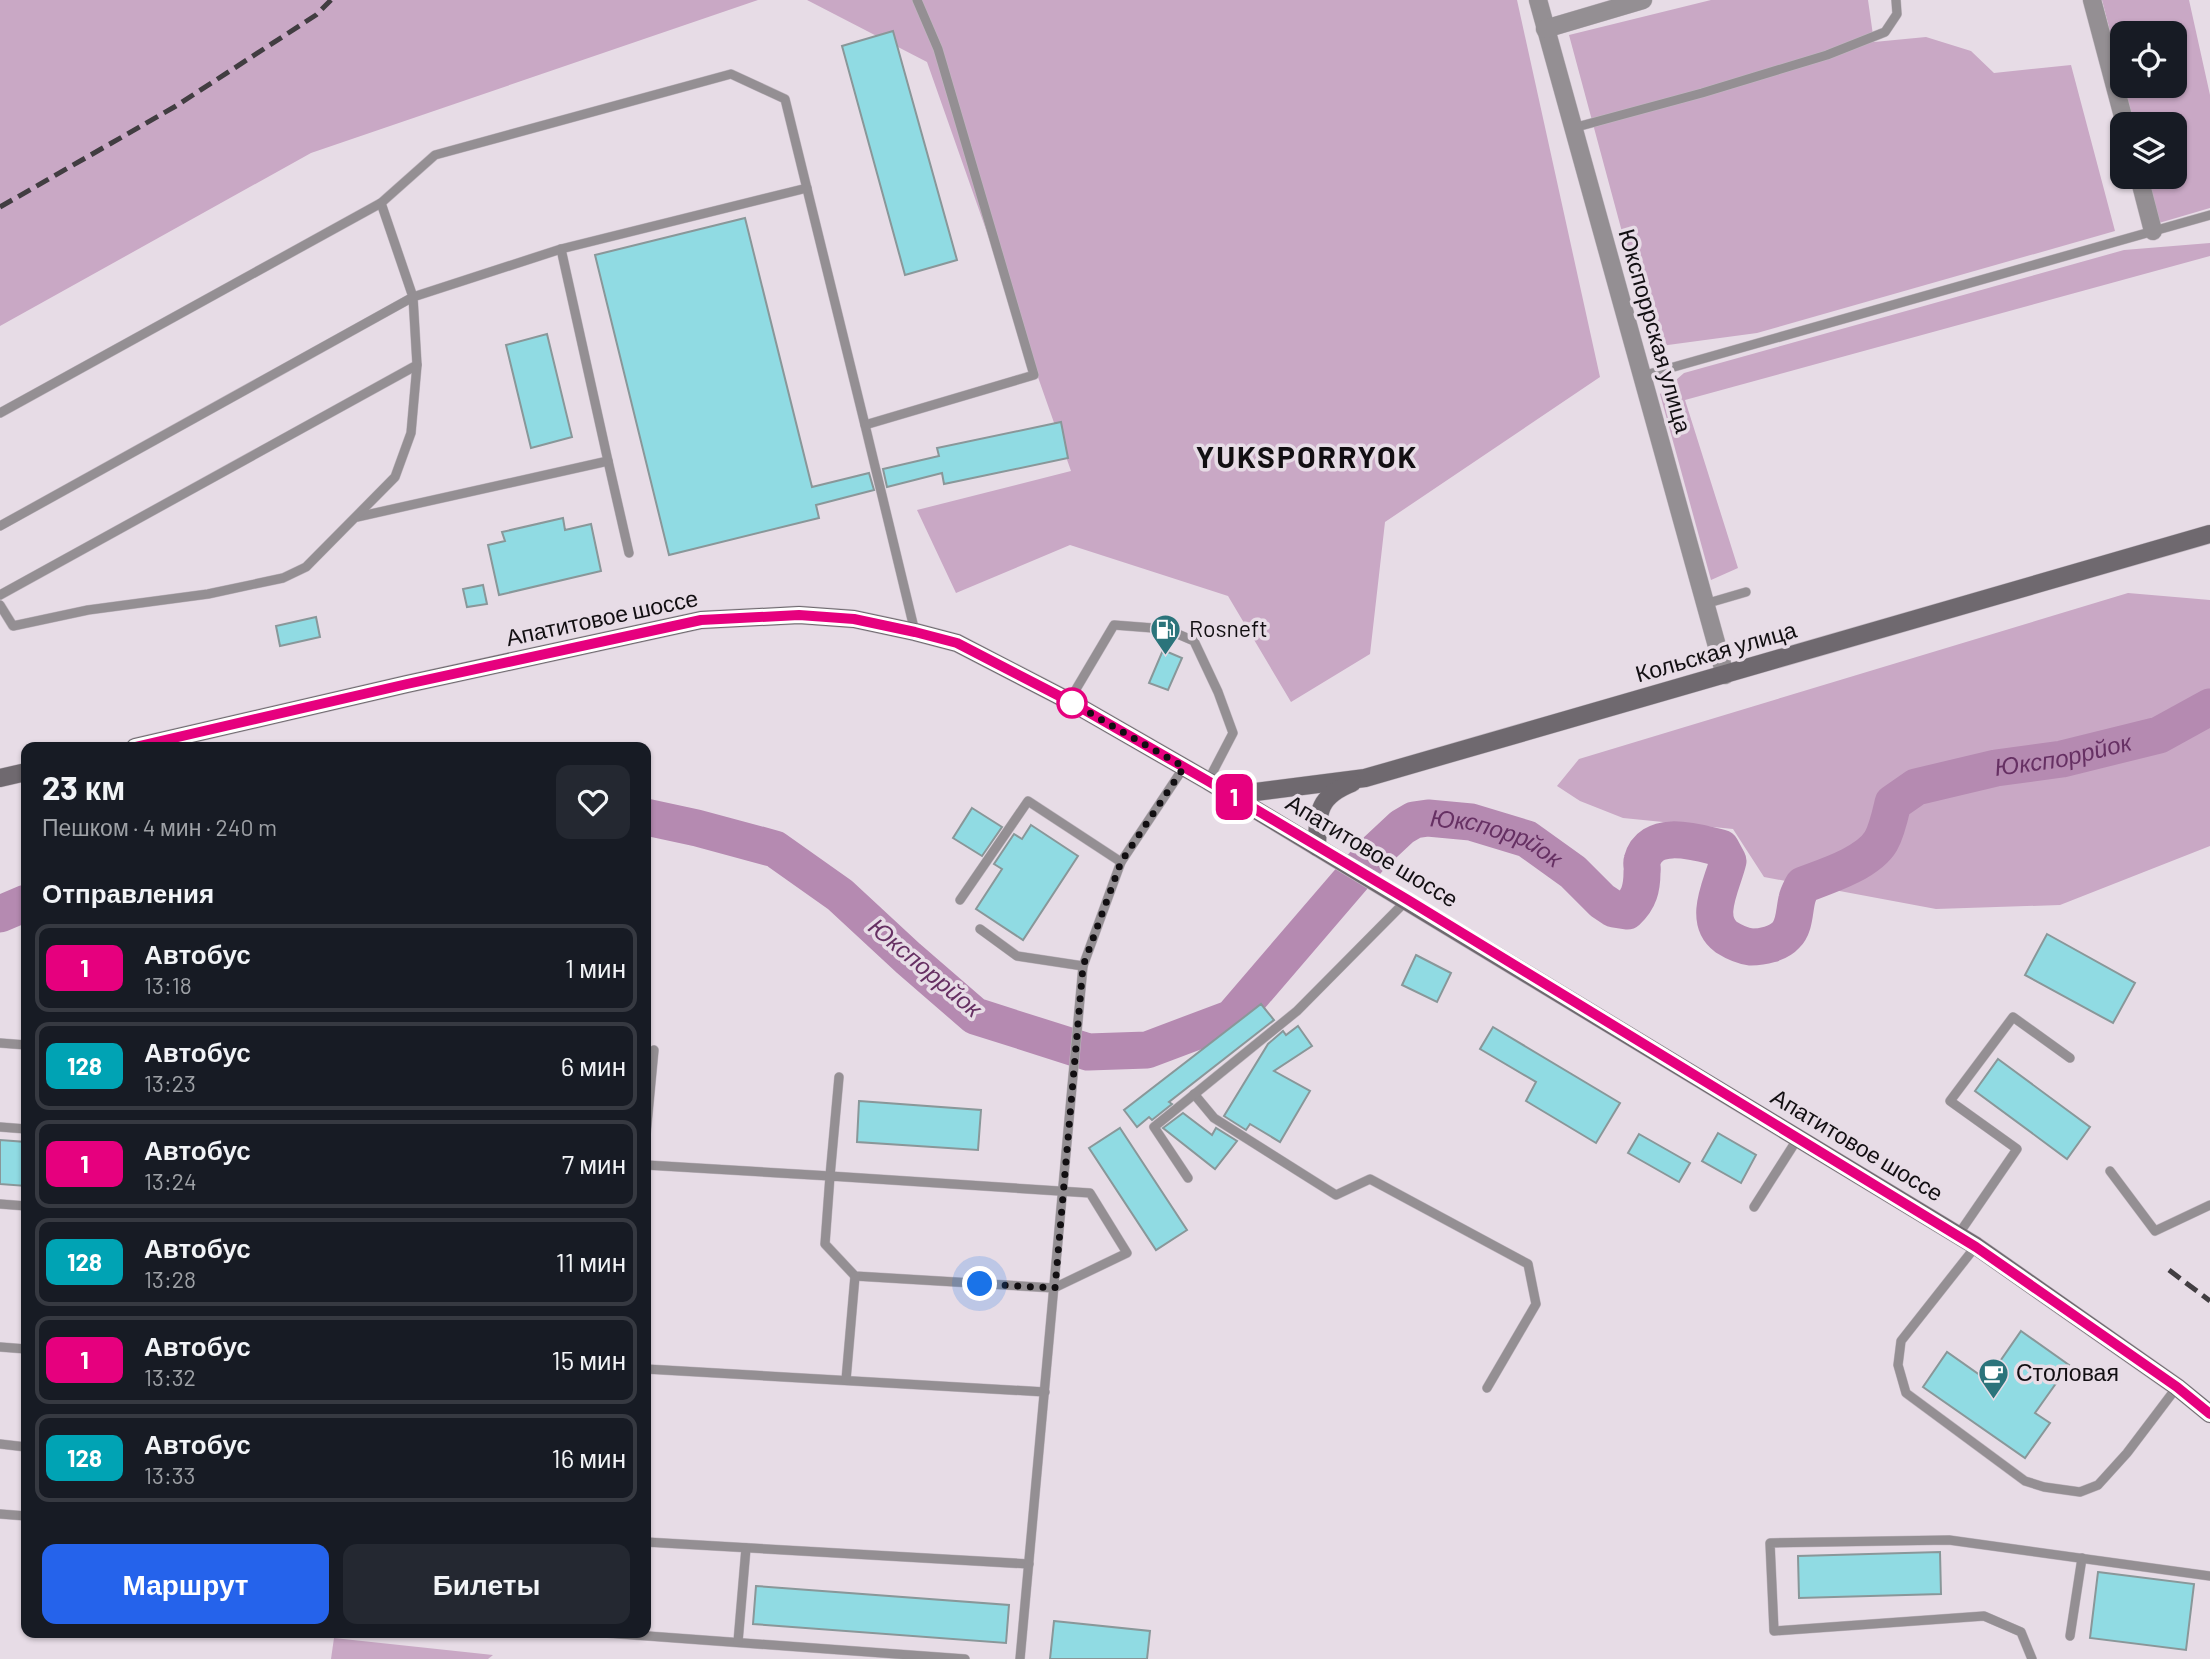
<!DOCTYPE html>
<html lang="ru">
<head>
<meta charset="utf-8">
<style>
  :root { --surface:#171b24; --page:#242831; --text:#f1f3f6; --muted:#9ea1a6; --line:#363941; --accent:#2563eb }
  body { margin:0; font-family:Barlow,sans-serif; background:var(--page); color:var(--text); height:100vh; display:flex; flex-direction:column; font-size:26px; white-space:nowrap }
  * { box-sizing:border-box; margin:0 }
  p { font-size:23px; color:var(--muted) }
  .icon { flex:none; width:38px; height:38px; fill:none; stroke:currentColor; stroke-width:2; stroke-linecap:round; stroke-linejoin:round }
  .map { position:relative; flex:1; overflow:hidden }
  .side { position:absolute; left:21px; top:742px; width:630px; height:896px; display:flex; flex-direction:column; background:var(--surface); border-radius:14px; box-shadow:0 2px 5px #0004 }
  .side>* { flex:none }
  .badge { padding:0 14px; border-radius:10px; font-size:24px; line-height:46px }
  .buttons { position:absolute; left:2110px; top:21px; display:grid; gap:14px }
  .buttons a { display:grid; place-items:center; width:77px; height:77px; border-radius:14px; background:var(--surface); box-shadow:0 2px 5px #0004; font-size:35px }
  .you { position:absolute; width:35px; height:35px; margin:-18px; border:5px solid #fff; border-radius:50%; background:#1a73e8; box-shadow:0 0 0 10px #1a73e833 }
  .map>.badge { position:absolute; translate:-50% -50%; box-shadow:0 0 0 4px #fff }
  h2 { padding:0 21px; font-size:26px; line-height:63px }
  .round { display:grid; place-items:center; flex:none; width:74px; height:74px; border-radius:14px; background:var(--page) }
  .headline { display:flex; align-items:center; justify-content:space-between; height:119px; padding:0 21px }
  h1 { font-size:33px; font-weight:700; line-height:52px }
  .button { display:flex; gap:14px; margin-top:auto; padding:14px 21px }
  .button a { flex:1; height:80px; border-radius:14px; background:var(--accent); color:#fff; font-size:28px; font-weight:700; line-height:80px; text-align:center }
  .button a+a { background:var(--page); color:var(--text) }
  ul { padding:0; list-style:none }
  li { display:flex; align-items:center; gap:21px; height:88px; margin:0 14px 10px; padding:0 7px; border:4px solid var(--line); border-radius:14px }
  li div { flex:1 }
  li b { display:block; font-size:26px }
  li em { font-style:normal }
  li .badge { min-width:77px; font-weight:700; text-align:center }
  .map>svg:first-child { display:block }
</style>
</head>
<body>
<div class="map">
<svg width="2210" height="1659" viewBox="0 0 2210 1659">
  <rect width="100%" height="100%" fill="#e7dce6"/>
  <g fill="#c9a8c5">
    <path d="M 0,0 L 758,0 L 311,153 L 0,326 Z"/>
    <path d="M 807,0 L 1517,0 L 1600,377 L 1385,522 L 1370,654 L 1291,702 L 1228,596 L 1070,545 L 956,593 L 917,510 L 1071,471 L 927,62 Z"/>
    <path d="M 1711,0 L 1868,0 L 1874,42 L 1926,37 L 1971,51 L 1994,73 L 2071,65 L 2115,231 L 1757,333 L 1653,347 L 1569,35 Z"/>
    <path d="M 2102,0 L 2189,0 L 2210,95 L 2210,208 L 2159,223 L 2148,177 L 2175,177 L 2175,124 L 2134,124 L 2124,86 L 2175,86 L 2175,33 L 2123,33 L 2123,81 Z"/>
    <path d="M 2210,243 L 2210,256 L 1685,400 L 1738,568 L 1711,580 L 1660,394 L 1684,373 L 2124,250 Z"/>
    <path d="M 2128,593 L 2210,600 L 2210,846 L 2060,905 L 1936,909 L 1764,877 L 1733,829 L 1623,818 L 1580,801 L 1557,786 L 1579,759 Z"/>
    <path d="M 334,1638 L 493,1655 L 488,1659 L 331,1659 Z"/>
  </g>
  <g fill="none" stroke-linecap="round" stroke-linejoin="round">
    <g stroke="#b58ab1" stroke-width="37">
      <path id="s1" d="M 646,817 L 697,828 L 775,849 L 840,895 L 908,958 L 975,1016 L 1088,1052 L 1147,1050 L 1232,1018 L 1372,855 L 1402,827 L 1414,820 L 1428,818 L 1471,822 L 1527,839 L 1573,872 L 1602,901 L 1614,909 L 1627,911 C 1639,900 1642,888 1642,872 C 1643,868 1641,864 1642,861 C 1651,827 1699,843 1721,848 L 1728,861 C 1723,883 1702,919 1726,937 C 1734,942 1742,946 1751,947 C 1762,947 1778,944 1786,935 C 1795,926 1794,911 1797,899 C 1798,894 1801,889 1803,885 C 1827,876 1868,863 1881,841 C 1887,830 1890,816 1893,803 L 1916,787 L 1996,768 L 2062,759 L 2159,735 L 2210,707"/>
      <path d="M 0,914 L 26,903"/>
    </g>
  </g>
  <g fill="#90dbe3" stroke="#899799" stroke-width="2">
    <path d="M 893,31 L 957,260 L 905,275 L 842,46 Z"/>
    <path d="M 745,218 L 812,487 L 869,473 L 874,490 L 816,505 L 819,518 L 669,555 L 595,255 Z"/>
    <path d="M 547,334 L 572,437 L 531,448 L 506,345 Z"/>
    <path d="M 1061,422 L 1068,458 L 944,484 L 942,473 L 887,487 L 883,469 L 939,456 L 937,448 Z"/>
    <path d="M 563,518 L 565,530 L 591,524 L 601,571 L 499,595 L 488,545 L 505,541 L 502,532 Z"/>
    <path d="M 483,585 L 487,604 L 467,607 L 463,589 Z"/>
    <path d="M 316,617 L 320,637 L 280,646 L 276,626 Z"/>
    <path d="M 1163,650 L 1182,658 L 1168,690 L 1149,683 Z"/>
    <path d="M 972,808 L 1002,827 L 982,856 L 953,838 Z"/>
    <path d="M 1031,825 L 1078,856 L 1023,940 L 976,909 L 1002,869 L 994,864 L 1014,834 L 1022,839 Z"/>
    <path d="M 2047,934 L 2135,983 L 2113,1023 L 2025,975 Z"/>
    <path d="M 1416,955 L 1451,973 L 1437,1002 L 1402,985 Z"/>
    <path d="M 1261,1004 L 1274,1020 L 1169,1102 L 1172,1104 L 1152,1120 L 1149,1117 L 1137,1127 L 1124,1110 Z"/>
    <path d="M 1298,1026 L 1312,1046 L 1274,1071 L 1310,1091 L 1280,1142 L 1250,1124 L 1246,1130 L 1224,1116 L 1268,1044 L 1283,1031 L 1286,1035 Z"/>
    <path d="M 1493,1027 L 1620,1103 L 1596,1143 L 1526,1101 L 1536,1082 L 1480,1049 Z"/>
    <path d="M 1998,1059 L 2090,1127 L 2067,1159 L 1975,1091 Z"/>
    <path d="M 859,1101 L 981,1110 L 978,1150 L 857,1142 Z"/>
    <path d="M 1183,1113 L 1212,1135 L 1216,1128 L 1237,1141 L 1215,1169 L 1163,1128 Z"/>
    <path d="M 1120,1128 L 1187,1230 L 1156,1250 L 1089,1148 Z"/>
    <path d="M 1718,1133 L 1756,1155 L 1741,1183 L 1702,1161 Z"/>
    <path d="M 1639,1134 L 1690,1163 L 1679,1182 L 1628,1153 Z"/>
    <path d="M 0,1140 L 26,1142 L 26,1186 L 0,1184 Z"/>
    <path d="M 2021,1331 L 2069,1365 L 2035,1413 L 2050,1423 L 2025,1458 L 1923,1387 L 1947,1352 L 1987,1380 Z"/>
    <path d="M 1940,1552 L 1941,1594 L 1799,1598 L 1798,1556 Z"/>
    <path d="M 2098,1572 L 2194,1584 L 2186,1650 L 2090,1638 Z"/>
    <path d="M 756,1586 L 1009,1605 L 1006,1643 L 753,1624 Z"/>
    <path d="M 1054,1621 L 1150,1631 L 1147,1659 L 1050,1659 Z"/>
  </g>
  <g fill="none" stroke-linecap="round" stroke-linejoin="round">
    <defs>
      <g id="lane">
        <path d="M 1573,128 L 1702,93 L 1827,55 L 1885,32 L 1897,14 L 1896,0"/>
        <path d="M 1642,376 L 2210,215"/>
        <path d="M 0,413 L 381,203 L 435,155 L 731,74 L 785,99 L 865,425 L 1034,375 L 938,49 L 917,0"/>
        <path d="M 865,425 L 915,632"/>
        <path d="M 608,461 L 629,553"/>
        <path d="M 357,517 L 608,461 L 561,249"/>
        <path d="M 0,526 L 413,297 L 381,203"/>
        <path d="M 0,595 L 417,365 L 413,297 L 561,249 L 807,188"/>
        <path d="M 1705,604 L 1746,592"/>
        <path d="M 0,605 L 13,626 L 88,610 L 208,594 L 283,578 L 306,567 L 395,477 L 411,433 L 417,365"/>
        <path d="M 1069,701 L 1114,625 L 1166,629 L 1194,641 L 1218,692 L 1233,733 L 1208,781"/>
        <path d="M 960,900 L 1028,801 L 1121,862"/>
        <path d="M 980,929 L 1017,956 L 1083,966"/>
        <path d="M 0,1043 L 26,1045"/>
        <path d="M 1194,1094 L 1214,1118 L 1336,1195 L 1370,1179 L 1528,1264 L 1536,1304 L 1487,1388"/>
        <path d="M 0,1127 L 26,1129"/>
        <path d="M 646,1134 L 654,1050"/>
        <path d="M 646,1165 L 830,1176 L 839,1077"/>
        <path d="M 2110,1171 L 2155,1231 L 2210,1205"/>
        <path d="M 830,1176 L 1090,1193 L 1127,1253 L 1054,1288 L 855,1276 L 825,1244 Z"/>
        <path d="M 1188,1178 L 1154,1127 L 1297,1011 L 1407,900"/>
        <path d="M 0,1204 L 26,1206"/>
        <path d="M 1754,1207 L 1798,1138"/>
        <path d="M 1958,1235 L 2017,1149 L 1950,1101 L 2013,1017 L 2070,1058"/>
        <path d="M 1976,1246 L 1901,1341 L 1898,1365 L 1906,1393 L 2025,1481 L 2044,1487 L 2080,1492 L 2098,1485 L 2127,1453 L 2177,1387"/>
        <path d="M 0,1347 L 26,1349"/>
        <path d="M 646,1369 L 1045,1392"/>
        <path d="M 846,1380 L 855,1276"/>
        <path d="M 0,1444 L 26,1447"/>
        <path d="M 0,1514 L 26,1516"/>
        <path d="M 646,1542 L 1029,1564"/>
        <path d="M 607,1633 L 965,1659"/>
        <path d="M 2070,1636 L 2082,1558"/>
        <path d="M 738,1642 L 746,1548"/>
        <path d="M 1020,1659 L 1083,966 L 1121,862 L 1184,767"/>
        <path d="M 2032,1659 L 2021,1632 L 1984,1616 L 1774,1631 L 1770,1543 L 1949,1540 L 2210,1576"/>
      </g>
      <g id="street">
        <path d="M 1538,0 L 1725,675"/>
        <path d="M 2092,0 L 2125,124"/>
        <path d="M 1545,29 L 1643,0"/>
        <path d="M 2139,177 L 2153,231"/>
      </g>
      <g id="secondary">
        <path d="M 135,747 L 407,684 L 701,620 L 799,615 L 854,619 L 915,632 L 957,643 L 1069,701 L 1208,781 L 1976,1246 L 2177,1387 L 2210,1414"/>
        <path d="M 0,778 L 26,772"/>
        <path d="M 1232,795 L 1365,778 L 2210,534"/>
        <path d="M 1317,847 C 1318,812 1317,797 1352,783"/>
      </g>
    </defs>
    <use href="#lane" stroke="#c1b7c0" stroke-width="10"/>
    <use href="#street" stroke="#c1b7c0" stroke-width="19"/>
    <use href="#secondary" stroke="#c1b7c0" stroke-width="19"/>
    <use href="#lane" stroke="#948f93" stroke-width="9"/>
    <use href="#street" stroke="#948f93" stroke-width="18"/>
    <use href="#secondary" stroke="#6f696f" stroke-width="18"/>
    <g stroke="#413d41" stroke-width="5" stroke-dasharray="14 7" stroke-linecap="butt">
      <path d="M 0,207 L 176,106 L 316,15 L 331,0"/>
      <path d="M 2169,1270 L 2210,1301"/>
    </g>
  </g>
  <g fill="none" stroke-linecap="round" stroke-linejoin="round">
    <defs>
      <path id="line" d="M 135,747 L 407,684 L 701,620 L 799,615 L 854,619 L 915,632 L 957,643 L 1069,701 L 1208,781 L 1408,900 L 1976,1247 L 2177,1387 L 2210,1414"/>
    </defs>
    <use href="#line" stroke="#fff" stroke-width="16"/>
    <use href="#line" stroke="#e6007e" stroke-width="10"/>
    <path stroke="#120f12" stroke-width="7" stroke-dasharray="0 12.6" d="M 980,1284 L 1055,1288 L 1083,966 L 1121,862 L 1184,767 L 1069,701 L 1072,703"/>
  </g>
  <defs>
    <symbol id="fuel-pin" viewBox="-11 -11 22 30"><path d="M0 17L-7.5 6A9.5 9.5 0 1 1 7.5 6Z" fill="#2b747b" stroke="#e7dce6"/><path d="M-5.5-6h7V0h2V4h1.3V-2.5L3-4.5l.8-.8L6-3V5H2.5V1h-1V6h-7ZM-4.2-4.7v3.2H.2V-4.7Z" fill="#fff"/></symbol>
    <symbol id="cafe-pin" viewBox="-11 -11 22 30"><path d="M0 17L-7.5 6A9.5 9.5 0 1 1 7.5 6Z" fill="#2b747b" stroke="#e7dce6"/><path d="M-5.5-4.5H6V0H3Q3 3.5 0 3.5H-2.5Q-5.5 3.5-5.5 0ZM3-3.2v2h1.7v-2ZM-6 4.5H4V6H-6Z" fill="#fff"/></symbol>
  </defs>
  <g fill-rule="evenodd">
    <use href="#fuel-pin" x="1148" y="612" width="35" height="47"/>
    <use href="#cafe-pin" x="1976" y="1356" width="35" height="47"/>
  </g>
  <circle fill="#fff" stroke="#e6007e" stroke-width="3.5" cx="1072" cy="703" r="14"/>
  <g text-anchor="middle" stroke-width="7" stroke-linejoin="round" paint-order="stroke">
    <g font-size="23" fill="#120f12" stroke="#e7dce6">
      <text transform="translate(1655 331) rotate(74)" y="8">Юкспоррская улица</text>
      <text transform="translate(602 618) rotate(-12)" y="8">Апатитовое шоссе</text>
      <text transform="translate(1716 652) rotate(-16)" y="8">Кольская улица</text>
      <text transform="translate(1372 851) rotate(31)" y="8">Апатитовое шоссе</text>
      <text transform="translate(1857 1145) rotate(31)" y="8">Апатитовое шоссе</text>
    </g>
    <g font-size="23" fill="#120f12" stroke="#e7dce6" text-anchor="start">
      <text x="1189" y="637">Rosneft</text>
      <text x="2016" y="1381">Столовая</text>
    </g>
    <g font-size="24" font-style="italic" fill="#663063" stroke="#e7dce6">
      <text dy="8" stroke="none"><textPath href="#s1" startOffset="1841">Юкспоррйок</textPath></text>
      <text dy="8" stroke="none"><textPath href="#s1" startOffset="1018">Юкспоррйок</textPath></text>
      <text transform="translate(925 968) rotate(40)" y="8">Юкспоррйок</text>
    </g>
    <g font-size="30" font-weight="bold" letter-spacing="2" fill="#120f12" stroke="#e7dce6">
      <text x="1307" y="468">YUKSPORRYOK</text>
    </g>
  </g>
</svg>
<div class="buttons">
<a><svg class="icon" aria-label="locate" viewBox="0 0 24 24"><circle cx="12" cy="12" r="6"/><path d="M12 2v4M12 18v4M2 12h4M18 12h4"/></svg></a>
<a><svg class="icon" aria-label="layers" viewBox="0 0 24 24"><path d="M12 4l9 5-9 5-9-5zM3 14l9 5 9-5"/></svg></a>
</div>
<div class="you" style="left:980px;top:1284px"></div>
<b class="badge" style="left:1234px;top:797px;background:#e6007e;color:#fff">1</b>
<section class="side">
<div class="headline"><div><h1>23 км</h1><p>Пешком · 4 мин · 240 m</p></div><a class="round"><svg class="icon" aria-label="heart" viewBox="0 0 24 24"><path d="M12 20l-8-8c-3-5 5-10 8-4 3-6 11-1 8 4z"/></svg></a></div>
<h2>Отправления</h2>
<ul>
<li><span class="badge" style="background:#e6007e;color:#fff">1</span><div><b>Автобус</b><p>13:18</p></div><em>1 мин</em></li>
<li><span class="badge" style="background:#00a3b4;color:#fff">128</span><div><b>Автобус</b><p>13:23</p></div><em>6 мин</em></li>
<li><span class="badge" style="background:#e6007e;color:#fff">1</span><div><b>Автобус</b><p>13:24</p></div><em>7 мин</em></li>
<li><span class="badge" style="background:#00a3b4;color:#fff">128</span><div><b>Автобус</b><p>13:28</p></div><em>11 мин</em></li>
<li><span class="badge" style="background:#e6007e;color:#fff">1</span><div><b>Автобус</b><p>13:32</p></div><em>15 мин</em></li>
<li><span class="badge" style="background:#00a3b4;color:#fff">128</span><div><b>Автобус</b><p>13:33</p></div><em>16 мин</em></li>
</ul>
<div class="button"><a>Маршрут</a><a>Билеты</a></div>
</section>
</div>
</body>
</html>
